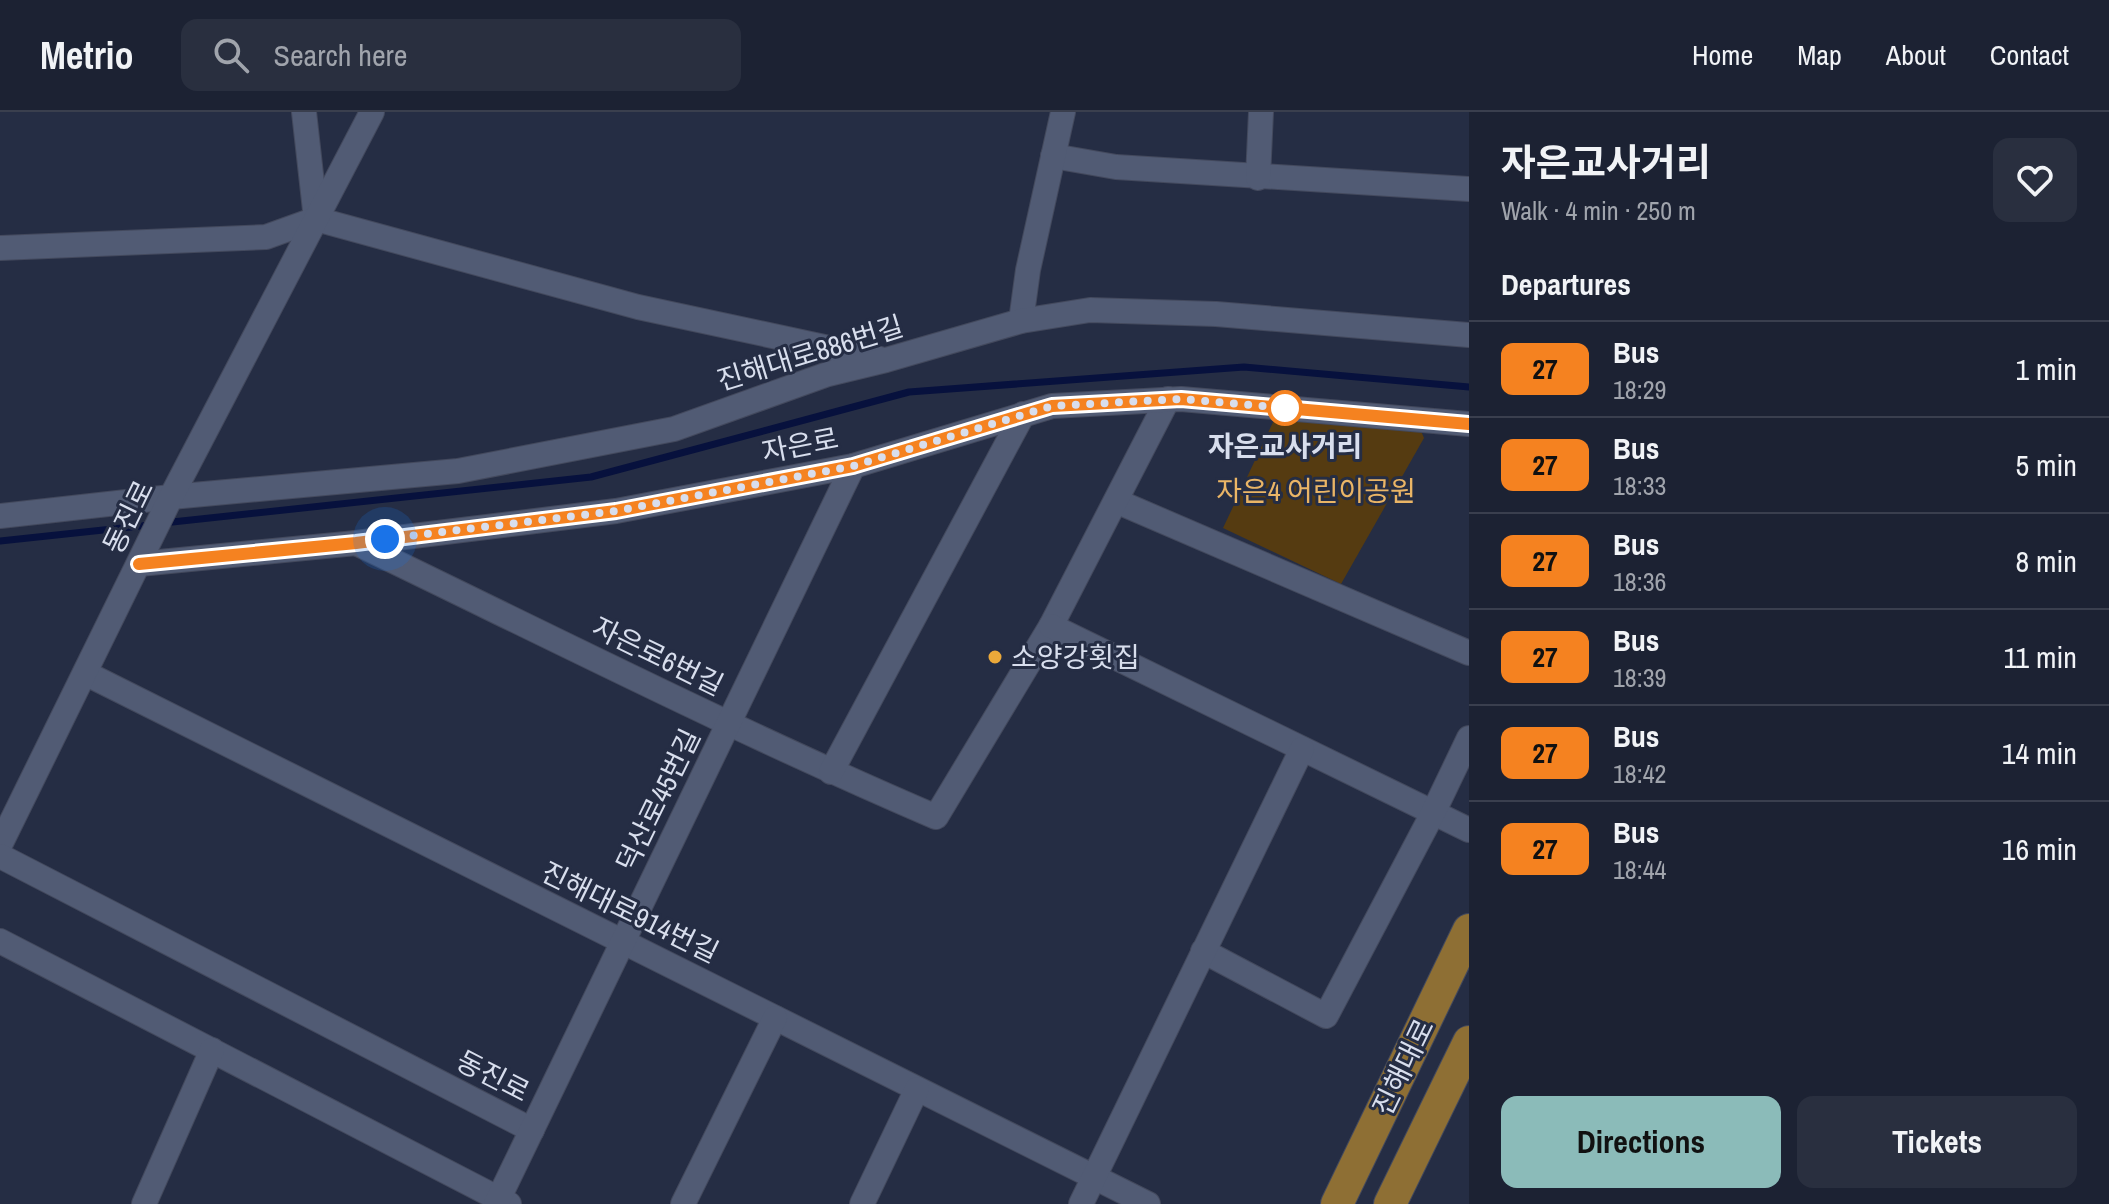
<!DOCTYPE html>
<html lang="en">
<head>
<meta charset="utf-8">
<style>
  :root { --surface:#1c2233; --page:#292f3f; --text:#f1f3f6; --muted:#a0a4ac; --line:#3a3f4e; --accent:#8bbbb9 }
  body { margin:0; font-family:"Archivo Narrow","Noto Sans KR",sans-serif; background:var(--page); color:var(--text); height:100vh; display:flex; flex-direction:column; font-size:30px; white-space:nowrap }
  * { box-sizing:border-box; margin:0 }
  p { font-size:26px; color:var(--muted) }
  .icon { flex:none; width:44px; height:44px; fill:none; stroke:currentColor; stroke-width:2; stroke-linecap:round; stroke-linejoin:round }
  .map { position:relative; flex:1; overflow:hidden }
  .side { display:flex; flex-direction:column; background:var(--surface); width:640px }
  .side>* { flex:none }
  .badge { padding:0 16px; border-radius:12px; font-size:28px; line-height:52px }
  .you { position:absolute; width:40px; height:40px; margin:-20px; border:6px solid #fff; border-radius:50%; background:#1a73e8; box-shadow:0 0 0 12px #1a73e833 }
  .map>.badge { position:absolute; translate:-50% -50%; box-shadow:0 0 0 4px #fff }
  h2 { padding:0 32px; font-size:30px; line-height:72px }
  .round { display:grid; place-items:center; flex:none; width:84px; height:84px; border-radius:16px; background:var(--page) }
  .summary { display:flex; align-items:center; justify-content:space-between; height:136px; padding:0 32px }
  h1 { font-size:38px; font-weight:700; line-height:60px }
  .cta { display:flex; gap:16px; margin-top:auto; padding:16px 32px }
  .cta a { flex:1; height:92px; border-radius:16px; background:var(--accent); color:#111; font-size:32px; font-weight:700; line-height:92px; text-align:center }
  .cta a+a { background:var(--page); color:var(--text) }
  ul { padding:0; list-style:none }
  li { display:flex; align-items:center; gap:24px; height:96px; padding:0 32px; border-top:2px solid var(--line) }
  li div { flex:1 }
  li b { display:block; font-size:30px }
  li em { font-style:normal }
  li .badge { min-width:88px; font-weight:700; text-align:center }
  header { display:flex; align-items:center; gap:48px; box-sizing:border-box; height:112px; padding:0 40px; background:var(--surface); border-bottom:2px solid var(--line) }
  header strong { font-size:38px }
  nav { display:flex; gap:44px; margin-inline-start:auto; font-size:28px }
  .search { width:560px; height:72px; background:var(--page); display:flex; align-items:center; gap:20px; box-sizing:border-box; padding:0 28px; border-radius:16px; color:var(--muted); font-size:30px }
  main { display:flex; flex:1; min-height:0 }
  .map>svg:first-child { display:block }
</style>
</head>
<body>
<header>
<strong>Metrio</strong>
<div class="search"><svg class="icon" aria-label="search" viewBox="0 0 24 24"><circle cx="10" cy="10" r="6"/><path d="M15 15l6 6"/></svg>Search here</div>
<nav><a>Home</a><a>Map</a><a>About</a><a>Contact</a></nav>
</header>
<main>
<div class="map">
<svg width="1469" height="1092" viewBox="0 0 1469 1092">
  <rect width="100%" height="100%" fill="#252d44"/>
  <path fill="#553b11" d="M 1275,306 L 1421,319 L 1424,326 L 1341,472 L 1223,416 Z"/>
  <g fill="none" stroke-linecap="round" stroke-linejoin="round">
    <g stroke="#07113d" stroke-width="7">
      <path d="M 163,411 L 591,365 L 909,280 L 1244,255 L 1469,275"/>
      <path d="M 0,429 L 150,413"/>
    </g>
    <defs>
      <g id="minor">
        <path d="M 304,0 L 316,107"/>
        <path d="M 1053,44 L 1116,55 L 1469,77"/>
        <path d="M 1258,66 L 1261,0"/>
        <path d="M 316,107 L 638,195 L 880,247"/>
        <path d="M 0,136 L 266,125 L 316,107"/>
        <path d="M 1021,209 L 1028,158 L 1063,0"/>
        <path d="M 1116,389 L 1469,541"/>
        <path d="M 0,404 L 171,385 L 458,359 L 674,317 L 828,262 L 886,248 L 1021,209 L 1090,198 L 1216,202 L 1469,223"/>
        <path d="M 356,431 C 549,524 740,621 936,705 L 1051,514 L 1168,287"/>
        <path d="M 139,452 L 356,431 L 616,399 L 853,354 L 1052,294 L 1181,287 L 1469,312"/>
        <path d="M 1051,514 L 1469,718"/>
        <path d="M 85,561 L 1148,1092"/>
        <path d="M 831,660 L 1023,302"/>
        <path d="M 0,733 L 171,385 L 372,0"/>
        <path d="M 0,744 L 532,1018"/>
        <path d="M 0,829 L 509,1092"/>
        <path d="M 1203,839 L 1326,904 L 1433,701 L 1469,626"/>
        <path d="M 144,1092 L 212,938"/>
        <path d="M 496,1092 L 853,354"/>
        <path d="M 683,1092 L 775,906"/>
        <path d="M 862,1092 L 917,977"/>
        <path d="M 1081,1092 L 1302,637"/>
      </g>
      <g id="major">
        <path d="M 1337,1092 L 1469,818"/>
        <path d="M 1390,1092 L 1469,930"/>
      </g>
    </defs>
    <use href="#minor" stroke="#43495d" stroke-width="26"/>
    <use href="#major" stroke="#43495d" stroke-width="34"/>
    <use href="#minor" stroke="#515b74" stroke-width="24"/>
    <use href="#major" stroke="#8e6f34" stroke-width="32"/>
  </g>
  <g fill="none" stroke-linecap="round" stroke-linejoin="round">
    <defs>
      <path id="line" d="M 139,452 L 356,431 L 616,399 L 853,354 L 1052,294 L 1181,287 L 1469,312"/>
    </defs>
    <use href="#line" stroke="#fff" stroke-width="18"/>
    <use href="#line" stroke="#f58220" stroke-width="12"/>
    <path stroke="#d8deed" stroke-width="8" stroke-dasharray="0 14.4" d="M 385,427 L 616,399 L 853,354 L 1052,294 L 1181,287 L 1296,297 L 1285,296"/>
  </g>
  <circle fill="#fff" stroke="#f58220" stroke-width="4" cx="1285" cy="296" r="16"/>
  <circle fill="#eba93a" stroke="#252d44" stroke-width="3" cx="995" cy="545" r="8"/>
  <g text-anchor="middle" stroke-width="6" stroke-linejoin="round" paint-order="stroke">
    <g font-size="28" fill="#d8deed" stroke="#252d44">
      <text transform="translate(810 241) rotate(-17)" y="10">진해대로886번길</text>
      <text transform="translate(800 333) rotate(-11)" y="10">자은로</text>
      <text transform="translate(128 405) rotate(-64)" y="10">동진로</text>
      <text transform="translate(658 544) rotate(26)" y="10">자은로6번길</text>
      <text transform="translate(658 688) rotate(-64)" y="10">덕산로45번길</text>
      <text transform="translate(630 800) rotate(26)" y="10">진해대로914번길</text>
      <text transform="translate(1403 955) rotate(-64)" y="10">진해대로</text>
      <text transform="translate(493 964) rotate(27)" y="10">동진로</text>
    </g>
    <g font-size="28" font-weight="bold" fill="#d8deed" stroke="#252d44">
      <text x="1285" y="344">자은교사거리</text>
    </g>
    <g font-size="28" fill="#eab566" stroke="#252d44">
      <text x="1316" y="389">자은4 어린이공원</text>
    </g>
    <g font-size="28" fill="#d8deed" stroke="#252d44" text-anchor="start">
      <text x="1011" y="555">소양강횟집</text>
    </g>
  </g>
</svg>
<div class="you" style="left:385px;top:427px"></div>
</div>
<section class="side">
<div class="summary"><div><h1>자은교사거리</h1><p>Walk · 4 min · 250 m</p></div><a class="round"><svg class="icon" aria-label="heart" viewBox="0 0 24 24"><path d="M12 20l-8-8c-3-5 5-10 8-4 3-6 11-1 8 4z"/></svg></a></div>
<h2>Departures</h2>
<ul>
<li><span class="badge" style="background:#f58220;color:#111">27</span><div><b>Bus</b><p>18:29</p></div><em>1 min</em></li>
<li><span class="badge" style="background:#f58220;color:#111">27</span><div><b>Bus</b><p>18:33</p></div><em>5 min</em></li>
<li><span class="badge" style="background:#f58220;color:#111">27</span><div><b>Bus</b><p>18:36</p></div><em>8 min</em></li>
<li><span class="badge" style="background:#f58220;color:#111">27</span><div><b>Bus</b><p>18:39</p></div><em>11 min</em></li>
<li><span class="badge" style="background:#f58220;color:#111">27</span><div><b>Bus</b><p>18:42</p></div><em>14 min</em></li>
<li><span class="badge" style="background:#f58220;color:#111">27</span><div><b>Bus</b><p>18:44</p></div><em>16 min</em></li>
</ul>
<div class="cta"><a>Directions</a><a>Tickets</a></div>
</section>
</main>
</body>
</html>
